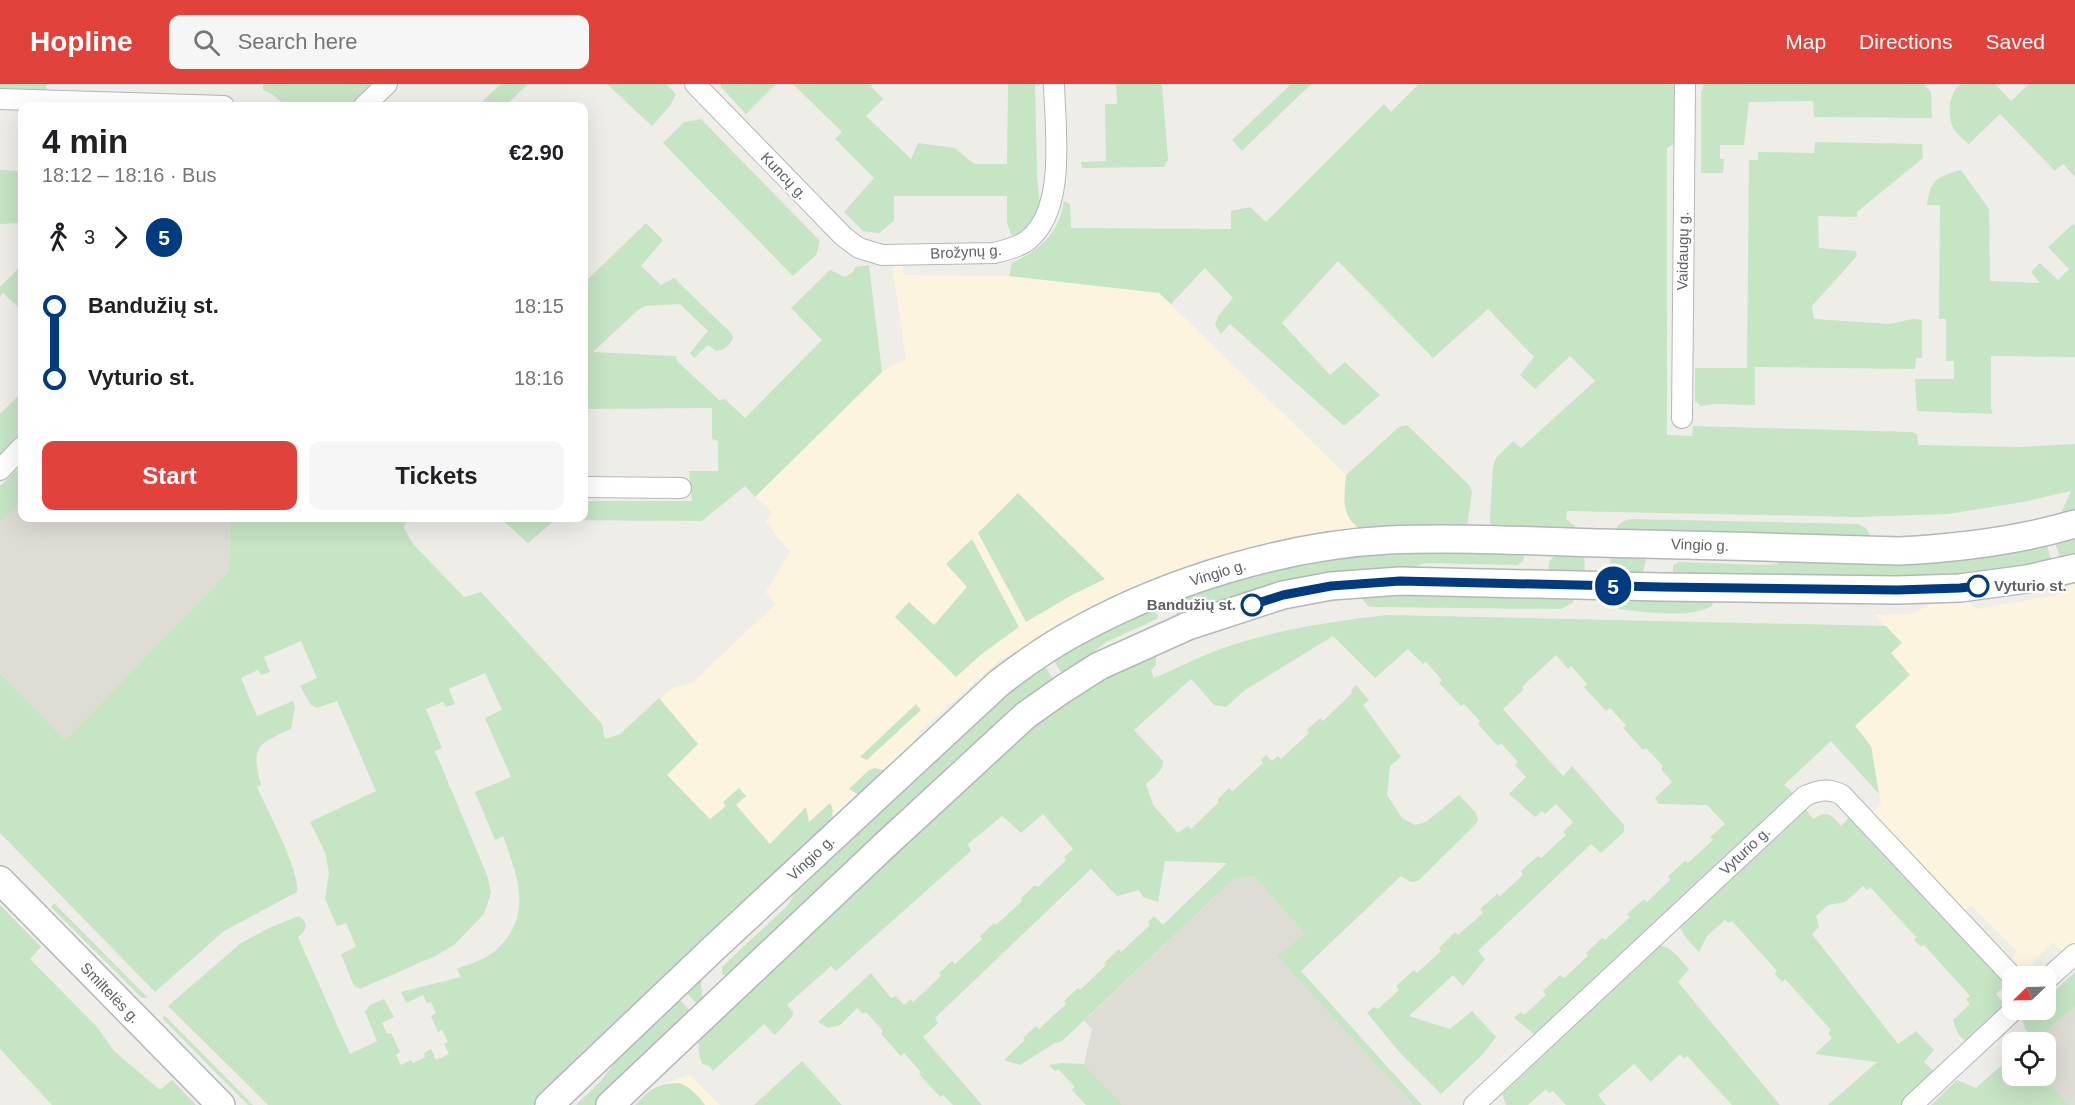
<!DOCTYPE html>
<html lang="en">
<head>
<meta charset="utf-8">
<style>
  :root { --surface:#fff; --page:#f6f6f6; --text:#202124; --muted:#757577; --accent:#e1423b }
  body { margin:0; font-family:Helvetica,sans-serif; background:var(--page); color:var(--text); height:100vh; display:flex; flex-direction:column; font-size:22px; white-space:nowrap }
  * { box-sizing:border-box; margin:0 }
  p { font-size:20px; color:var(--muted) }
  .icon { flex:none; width:33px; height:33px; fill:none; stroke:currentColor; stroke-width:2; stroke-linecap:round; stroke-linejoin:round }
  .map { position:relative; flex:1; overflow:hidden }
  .sheet { position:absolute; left:18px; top:18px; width:570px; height:420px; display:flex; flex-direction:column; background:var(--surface); border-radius:12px; box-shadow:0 6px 24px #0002 }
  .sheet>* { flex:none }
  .badge { padding:0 12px; border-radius:20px; font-size:21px; line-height:39px }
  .needle { width:39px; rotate:247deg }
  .fabs { position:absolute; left:2002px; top:882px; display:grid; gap:12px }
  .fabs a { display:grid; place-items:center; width:54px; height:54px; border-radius:12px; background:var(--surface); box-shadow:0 6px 24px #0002; font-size:30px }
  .map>.badge { position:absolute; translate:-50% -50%; box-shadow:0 0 0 3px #fff }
  .legs { display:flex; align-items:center; gap:9px; height:66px; padding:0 24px; font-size:20px }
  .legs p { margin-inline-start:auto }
  .summary { display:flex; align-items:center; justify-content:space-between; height:102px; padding:0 24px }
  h1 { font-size:33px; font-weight:700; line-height:45px }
  .primary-button { display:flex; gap:12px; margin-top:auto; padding:12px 24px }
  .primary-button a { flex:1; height:69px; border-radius:12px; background:var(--accent); color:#fff; font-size:24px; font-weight:700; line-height:69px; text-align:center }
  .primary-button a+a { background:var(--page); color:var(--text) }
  ul { padding:0 24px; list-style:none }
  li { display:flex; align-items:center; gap:21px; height:72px; font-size:22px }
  li i { display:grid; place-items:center; width:9px; height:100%; margin:0 8px; background:currentColor }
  li i::after { content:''; width:15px; height:15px; margin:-8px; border:4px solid; border-radius:50%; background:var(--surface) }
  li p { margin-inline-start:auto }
  li:first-child i { background:linear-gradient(#0000 50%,currentColor 0) }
  li:last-child i { background:linear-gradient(currentColor 50%,#0000 0) }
  header { display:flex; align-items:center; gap:36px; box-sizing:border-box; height:84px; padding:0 30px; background:var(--accent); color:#fff }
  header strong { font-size:28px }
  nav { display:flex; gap:33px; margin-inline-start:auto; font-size:21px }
  .search { width:420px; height:54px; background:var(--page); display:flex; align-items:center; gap:15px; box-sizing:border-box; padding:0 21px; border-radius:12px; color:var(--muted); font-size:22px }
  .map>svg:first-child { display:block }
</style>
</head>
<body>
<header>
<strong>Hopline</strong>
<div class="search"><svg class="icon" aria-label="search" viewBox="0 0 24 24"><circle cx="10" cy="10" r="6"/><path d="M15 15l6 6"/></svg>Search here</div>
<nav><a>Map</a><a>Directions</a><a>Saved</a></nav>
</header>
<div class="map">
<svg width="2075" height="1021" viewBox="0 0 2075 1021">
  <rect width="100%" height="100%" fill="#efede7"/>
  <g fill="#fcf4df">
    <path d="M 902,178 L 904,191 L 1009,192 L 1159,209 L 1346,391 L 1344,422 L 1366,448 L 1001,575 L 920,647 L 905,675 L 753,814 L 605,655 L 620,650 L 672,604 L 692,599 L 775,521 L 766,508 L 790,468 L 766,438 L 772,428 L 755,413 L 882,288 L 906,274 L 893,186 L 896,180 Z"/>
    <path d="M 2075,492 L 2075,861 L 2065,870 L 2053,858 L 2031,880 L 2037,892 L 2022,892 L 2009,880 L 2017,867 L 1971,821 L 1962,830 L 1872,730 L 1881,720 L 1871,662 L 1855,642 L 1910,591 L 1891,569 L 1902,559 L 1875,531 L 1913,530 L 1937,516 L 1962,513 L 1977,525 L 2066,509 Z"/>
    <path d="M 690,991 L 720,1021 L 635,1021 L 653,1003 Z"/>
  </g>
  <g fill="#dfdcd5">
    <path d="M 22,416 L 22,434 L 230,434 L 229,487 L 65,656 L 0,589 L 0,439 Z"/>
    <path d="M 1254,792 L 1305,850 L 1278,873 L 1413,1021 L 1123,1021 L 1084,980 L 1092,945 L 1084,937 L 1234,795 Z"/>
    <path d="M 2075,922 L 2075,1021 L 2070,1021 L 2043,992 L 2046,992 L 2046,958 L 2035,958 Z"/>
  </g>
  <g fill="#c6e5c5">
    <path d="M 0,0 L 46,0 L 47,8 L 0,8 Z"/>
    <path d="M 263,0 L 376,0 L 353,22 L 286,22 L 273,11 L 263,6 Z"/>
    <path d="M 501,0 L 528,0 L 505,22 L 477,22 Z"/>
    <path d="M 607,0 L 666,0 L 676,10 L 670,22 L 652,42 Z"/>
    <path d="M 721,0 L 776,0 L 746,30 L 721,3 Z"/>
    <path d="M 793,0 L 872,0 L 871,2 L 883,15 L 866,32 L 911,75 L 918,59 L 955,64 L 974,80 L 1007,80 L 1008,0 L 1035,0 L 1037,91 L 1040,121 L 1034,138 L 1020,156 L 1011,151 L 1007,138 L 1007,112 L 894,112 L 894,137 L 879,149 L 863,147 L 844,128 L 874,94 L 835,55 L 842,48 Z"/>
    <path d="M 1116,0 L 1162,0 L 1168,76 L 1164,83 L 1082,84 L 1081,78 L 1106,77 L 1105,20 L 1117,20 Z"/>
    <path d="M 1291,0 L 1311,0 L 1242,67 L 1232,56 Z"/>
    <path d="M 1419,0 L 1677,0 L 1676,59 L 1667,64 L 1667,351 L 1692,352 L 1693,342 L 1912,348 L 1917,350 L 1918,361 L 2019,363 L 2075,360 L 2075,429 L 2059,434 L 2071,407 L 2023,418 L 1948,430 L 1857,433 L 1567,427 L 1566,435 L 1575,442 L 1577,449 L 1495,447 L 1490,438 L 1493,383 L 1496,374 L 1513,357 L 1521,364 L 1595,297 L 1570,272 L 1535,305 L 1520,291 L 1534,273 L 1488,225 L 1433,274 L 1338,177 L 1282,239 L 1330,291 L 1345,278 L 1380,311 L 1344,342 L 1230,240 L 1221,250 L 1215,241 L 1218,232 L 1233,214 L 1205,184 L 1171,220 L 1159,209 L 1009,192 L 1012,179 C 1039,166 1060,149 1064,117 L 1070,120 L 1071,144 L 1231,145 L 1231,127 L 1250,123 L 1266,138 L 1384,20 L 1391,28 Z"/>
    <path d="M 1704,0 L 1924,0 L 1931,8 L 1932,34 L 1814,33 L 1813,17 L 1749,18 L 1744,61 L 1720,61 L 1720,75 L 1724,75 L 1723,89 L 1701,89 L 1701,8 Z"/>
    <path d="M 1960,0 L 1995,0 L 2011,17 L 2029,0 L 2075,0 L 2075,93 L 2063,80 L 2055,87 L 2000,30 L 1969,60 C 1963,55 1955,49 1952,41 C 1947,28 1950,9 1960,0 Z"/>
    <path d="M 701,35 L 820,157 L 816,171 L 793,192 L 663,59 L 684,38 Z"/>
    <path d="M 1815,58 L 1922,60 L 1923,74 L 1857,128 L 1857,133 L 1818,132 L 1819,164 L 1856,167 L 1857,172 L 1812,222 L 1814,235 L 1890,240 L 1912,235 L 1922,236 L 1922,274 L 1916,274 L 1915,285 L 1755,283 L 1755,321 L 1714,320 L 1701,322 L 1695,317 L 1695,284 L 1747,284 L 1749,76 L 1758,76 L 1758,68 L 1814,69 Z"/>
    <path d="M 0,86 L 22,87 L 22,139 L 0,140 Z"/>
    <path d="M 1961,86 L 1989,125 L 1990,197 L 2040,199 L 2031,188 L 2040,179 L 2058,196 L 2069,185 L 2048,163 L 2073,140 L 2075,142 L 2075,273 L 1991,272 L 1991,325 L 1993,330 L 1917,327 L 1915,295 L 1954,295 L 1954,277 L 1946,277 L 1946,235 L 1939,235 L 1940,121 L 1927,121 C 1931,95 1936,93 1961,86 Z"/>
    <path d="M 646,139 L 663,156 L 641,182 L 661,201 L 674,194 L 731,249 L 733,254 C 730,262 724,266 716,267 L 708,261 L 694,274 L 690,269 L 708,247 L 680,220 L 646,222 L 639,225 L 593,268 L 676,272 L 677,277 L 719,316 L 725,315 L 745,334 L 822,256 L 791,224 L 830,186 L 845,193 L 854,187 L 855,183 L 869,181 L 882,288 L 755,413 L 745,402 L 702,437 L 555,436 L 528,459 L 500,434 L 584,434 L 584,417 L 692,417 L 689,387 L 718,387 L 718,357 L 712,355 L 712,324 L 584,325 L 584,194 L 587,196 Z"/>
    <path d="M 22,181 L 22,220 L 19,224 L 3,209 L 0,212 L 0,203 Z"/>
    <path d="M 22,308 L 22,353 L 0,375 L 0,330 Z"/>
    <path d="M 1407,341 L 1469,401 L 1472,408 L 1467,442 L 1366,448 C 1340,436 1344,415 1346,391 L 1399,343 Z"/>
    <path d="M 22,380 L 22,416 L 0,439 L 0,402 Z"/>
    <path d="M 1018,409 L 1105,495 L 1072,511 L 1026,538 L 978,449 Z"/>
    <path d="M 230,434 L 402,434 L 406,438 L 404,444 L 413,460 L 464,513 L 481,508 L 602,640 L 605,655 L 620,650 L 659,614 L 698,660 L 667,691 L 710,735 L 726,722 L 723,718 L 739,704 L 746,712 L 736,721 L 770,760 L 806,723 L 809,738 L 830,719 C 835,728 832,734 829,744 L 679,883 L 535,1021 L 268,1021 L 168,922 L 241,859 L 271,843 L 299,832 C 309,839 307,846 298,853 L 350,970 L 377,957 L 365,928 L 370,921 L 384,915 L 394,933 L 382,939 L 387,950 L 391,949 L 400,968 L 396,971 L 401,981 L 411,976 L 413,979 L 425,973 L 424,969 L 431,965 L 436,976 L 449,970 L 444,960 L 448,958 L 442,946 L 438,948 L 431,932 L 436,929 L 431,918 L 427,919 L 423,911 L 406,919 L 401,908 L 461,893 L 457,885 C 469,880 486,875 495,867 C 534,832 518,794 503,752 L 495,756 L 475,708 L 511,693 L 485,634 L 502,626 L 485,589 L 449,605 L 455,620 L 446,623 L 443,618 L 426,625 L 442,664 L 435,667 L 487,791 L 491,809 L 484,830 L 454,861 L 435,872 L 360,905 L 354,902 L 341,870 L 356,863 L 346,839 L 337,842 L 325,815 L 329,789 L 325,768 L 310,738 L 376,707 L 337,617 L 317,624 L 311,621 L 300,602 L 317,594 L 301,557 L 264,573 L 270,588 L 261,591 L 258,586 L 241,594 L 257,632 L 293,617 L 295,623 L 291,645 C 258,660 250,662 261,701 L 257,703 C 267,726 300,786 297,808 L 224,847 L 155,908 L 0,749 L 0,589 L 65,656 L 229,487 Z"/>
    <path d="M 1632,435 L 1858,440 L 1866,444 L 1873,456 L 1617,449 L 1617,442 L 1624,437 Z"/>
    <path d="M 2075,450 L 2075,473 L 2061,477 L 2054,455 Z"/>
    <path d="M 972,455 L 1019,543 L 983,569 L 956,593 L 895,533 L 909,518 L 934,541 L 967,503 L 946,480 Z"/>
    <path d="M 2046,458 L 2052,479 L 1956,495 L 1673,491 L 1673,481 L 1679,478 L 1765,481 L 1776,480 L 1790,474 Z"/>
    <path d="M 1407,464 L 1521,469 L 1524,473 L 1523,477 L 1518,481 L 1425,479 L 1404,487 L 1177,537 L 1176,520 L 1169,513 L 1245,487 Z"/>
    <path d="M 1584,468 L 1585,490 L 1556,492 L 1549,486 C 1546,466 1570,469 1584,468 Z"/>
    <path d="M 1610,469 L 1642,471 L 1646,476 L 1642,491 L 1610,492 Z"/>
    <path d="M 1362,509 L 1574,511 L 1573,519 L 1561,525 L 1373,523 L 1368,522 L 1363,516 Z"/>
    <path d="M 1613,512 L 1714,514 L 1712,522 C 1690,535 1645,528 1619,525 L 1614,516 Z"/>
    <path d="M 1149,523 L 1158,531 L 1157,535 L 1106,558 L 1063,592 L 1052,573 Z"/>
    <path d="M 1387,531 L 1886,542 L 1902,559 L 1891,569 L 1910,591 L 1855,642 L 1871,662 L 1879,710 L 1831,657 L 1784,701 L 1794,710 L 1538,953 L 1514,934 L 1521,928 L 1524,931 L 1546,911 L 1543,907 L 1560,891 L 1564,894 L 1588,872 L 1586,869 L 1602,854 L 1605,856 L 1630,833 L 1627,830 L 1644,815 L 1647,818 L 1670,796 L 1668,792 L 1685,777 L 1688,779 L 1713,756 L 1710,753 L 1725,740 L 1707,721 L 1659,720 L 1655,714 L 1672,698 L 1661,685 L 1663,682 L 1646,664 L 1643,666 L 1623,644 L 1626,641 L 1610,624 L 1606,627 L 1584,603 L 1587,600 L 1571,582 L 1568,585 L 1556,571 L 1523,602 L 1523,606 L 1503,625 L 1563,692 L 1572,682 L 1624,741 L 1624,748 L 1601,769 L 1591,760 L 1478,867 L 1485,875 L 1463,902 L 1453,891 L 1409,932 L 1450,945 L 1472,927 L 1496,953 L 1484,969 L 1441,1010 L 1401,970 L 1367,929 L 1374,923 L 1378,925 L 1399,906 L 1396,902 L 1414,886 L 1417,889 L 1441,867 L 1439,864 L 1455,848 L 1458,851 L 1483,829 L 1480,825 L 1497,810 L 1500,812 L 1523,791 L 1521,787 L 1538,772 L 1541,774 L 1566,751 L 1563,748 L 1573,738 L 1556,720 L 1545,730 L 1542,727 L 1535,733 L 1509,710 L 1526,693 L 1515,681 L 1518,678 L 1501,659 L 1498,662 L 1478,640 L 1480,637 L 1464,620 L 1461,622 L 1439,599 L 1442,596 L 1426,578 L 1423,580 L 1408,565 L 1375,594 L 1333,552 L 1245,606 L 1226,623 L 1214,621 L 1191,595 L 1134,646 L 1163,677 C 1163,688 1153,693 1146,700 L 1153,721 L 1178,749 L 1188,742 L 1191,745 L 1219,718 L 1217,716 L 1229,704 L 1233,707 L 1263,679 L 1261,676 L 1266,671 L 1272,677 L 1278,672 L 1281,675 L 1309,649 L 1307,646 L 1320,634 L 1323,637 L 1352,609 L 1351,606 L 1356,601 L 1369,616 L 1363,621 L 1401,673 L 1390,682 L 1387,711 L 1402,734 L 1415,741 L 1426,738 L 1459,711 L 1476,729 L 1478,736 L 1475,741 L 1418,797 L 1411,798 L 1401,792 L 1301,887 L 1422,1021 L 1413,1021 L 1277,872 L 1305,850 L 1254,792 L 1234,795 L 1062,957 L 1053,960 L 1020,981 L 1004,976 L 1025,956 L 1023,954 L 1036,942 L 1039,945 L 1066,920 L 1064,917 L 1078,904 L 1080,906 L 1106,881 L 1104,879 L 1119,865 L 1121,868 L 1150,841 L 1148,838 L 1154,832 L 1163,841 L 1227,779 L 1165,777 L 1158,818 L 1143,813 L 1139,806 L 1117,812 L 1091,785 L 935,934 L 938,939 L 923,953 L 982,1021 L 953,1021 L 943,1011 L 940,1013 L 919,990 L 921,988 L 904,969 L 901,972 L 881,950 L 883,947 L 866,928 L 863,930 L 857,924 L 840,941 L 828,944 L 818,938 L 871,889 L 891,914 L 896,912 L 904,921 L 911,915 L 913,918 L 941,892 L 939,889 L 952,877 L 955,880 L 982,855 L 980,852 L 994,839 L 996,841 L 1022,817 L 1021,814 L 1035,801 L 1038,803 L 1066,776 L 1064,773 L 1073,765 L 1043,730 L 1021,749 L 1002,732 L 968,760 L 971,767 L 836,887 L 831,882 L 787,921 L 793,928 L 792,933 L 775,951 L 764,940 L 713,987 L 709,982 L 702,980 C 698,968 697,961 701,948 L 1047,627 L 1085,602 L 1156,568 L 1156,581 L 1151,586 L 1154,594 C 1180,583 1205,570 1232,561 C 1282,545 1334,537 1387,531 Z"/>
    <path d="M 1043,579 L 1055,598 L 727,893 L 722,890 L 722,883 L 788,821 L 805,792 L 994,615 Z"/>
    <path d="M 916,620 L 921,626 L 867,676 L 860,673 Z"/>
    <path d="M 875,684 L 886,687 L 860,712 L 849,705 L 869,686 Z"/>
    <path d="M 1804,723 L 1813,735 C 1828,726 1830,730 1841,742 L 1850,732 L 2008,899 L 1996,910 L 2008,923 L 1969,958 C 1958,954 1956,946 1953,936 L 1970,920 L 1966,915 L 1970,912 L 1924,861 L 1921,863 L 1914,856 L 1916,853 L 1870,803 L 1867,806 L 1863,802 L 1845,818 L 1828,821 L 1816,832 L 1819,843 L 1812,850 L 1898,960 L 1916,947 L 1934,966 L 1924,978 L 1936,989 L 1901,1021 L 1828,1021 L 1877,978 L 1815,970 L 1832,954 L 1828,949 L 1831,946 L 1785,895 L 1782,898 L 1775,890 L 1777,887 L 1732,837 L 1729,839 L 1725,836 L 1707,852 L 1699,868 L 1686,854 L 1678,840 Z"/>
    <path d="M 54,819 L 148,914 L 142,914 L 51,823 Z"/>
    <path d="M 0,821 L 41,863 L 30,875 L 97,943 L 114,967 L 160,1006 L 172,996 L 196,1021 L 52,1021 L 0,965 Z"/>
    <path d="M 1655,861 C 1671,861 1679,874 1689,885 L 1678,898 L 1780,1021 L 1732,1021 L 1687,972 L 1684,974 L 1680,970 L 1651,998 L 1634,980 L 1598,1011 L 1606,1021 L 1566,1021 L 1553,1007 L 1549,1009 L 1546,1005 L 1528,1021 L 1506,1021 L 1502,1010 Z"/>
    <path d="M 2075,888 L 2075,922 L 2036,957 L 2025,945 L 2023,936 L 2034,926 L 2046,926 L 2046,915 Z"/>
    <path d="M 703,892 L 701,901 L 703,917 L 699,922 L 684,906 Z"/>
    <path d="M 677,913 L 692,929 L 595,1021 L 576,1021 L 599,999 L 634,954 Z"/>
    <path d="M 164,931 L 253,1021 L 248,1021 L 163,935 Z"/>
    <path d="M 2013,971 L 2013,992 L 2043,992 L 2070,1021 L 1931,1021 L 1957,996 L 1976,1004 Z"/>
    <path d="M 802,977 L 842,1021 L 754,1021 Z"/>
    <path d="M 1063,979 L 1084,980 L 1123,1021 L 1086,1021 L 1072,1006 L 1075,1003 L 1058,985 L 1055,987 L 1049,981 Z"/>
    <path d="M 679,999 C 690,1003 699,1012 705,1021 L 635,1021 C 652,1004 655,1000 679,999 Z"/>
  </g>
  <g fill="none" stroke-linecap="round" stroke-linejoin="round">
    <defs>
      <g id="street">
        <path d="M 695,0 L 844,153 L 859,164 L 882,171 L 994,169 C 1006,166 1019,163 1028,156 C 1067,125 1055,44 1054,0"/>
        <path d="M 0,15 L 224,22"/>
        <path d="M 364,22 L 387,0"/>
        <path d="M 1682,334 L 1685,0"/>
        <path d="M 0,386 L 22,363"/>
        <path d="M 584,403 L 681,404"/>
        <path d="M 2046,896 L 2075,870"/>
        <path d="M 1474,1021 L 1805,712 C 1819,706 1828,704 1842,711 L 2013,893"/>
        <path d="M 1912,1021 L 2014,926"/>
      </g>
      <g id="secondary">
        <path d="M 0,796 L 221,1021"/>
        <path d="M 549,1021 L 715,863 L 999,599 C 1025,579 1052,560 1081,545 C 1171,496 1287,461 1389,456 C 1459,453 1530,457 1600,459 C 1700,461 1799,464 1899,467 C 1959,464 2017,457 2075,440"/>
        <path d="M 610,1021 L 884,762 L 1026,631 L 1063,605 L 1099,582 L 1188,542 L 1283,511 L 1331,502 L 1400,497 L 1661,503 L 1897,506 L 1960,504 L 2027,495 L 2075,484"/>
      </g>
    </defs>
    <use href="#street" stroke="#b4b7ba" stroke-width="22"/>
    <use href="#secondary" stroke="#b3b6ba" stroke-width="30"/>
    <use href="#street" stroke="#fff" stroke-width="20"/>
    <use href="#secondary" stroke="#fff" stroke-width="27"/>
  </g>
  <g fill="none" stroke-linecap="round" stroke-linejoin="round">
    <defs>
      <path id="line-1" d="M 1252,521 L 1283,511 L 1331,502 L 1400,497 L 1662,503 L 1897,506 L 1960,504 L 1978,502"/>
    </defs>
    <use href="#line-1" stroke="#fff" stroke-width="14"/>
    <use href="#line-1" stroke="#003b80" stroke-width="9"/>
  </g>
  <g fill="#fff" stroke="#003b80" stroke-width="3">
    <circle cx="1978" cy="502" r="10"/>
    <circle cx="1252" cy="521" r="10"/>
  </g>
  <g text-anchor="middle" stroke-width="4.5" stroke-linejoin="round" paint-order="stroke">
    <g font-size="15" fill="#5e6266" stroke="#fff">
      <text transform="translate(784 92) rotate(46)" y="5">Kuncų g.</text>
      <text transform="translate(1683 167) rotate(-89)" y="5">Vaidaugų g.</text>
      <text transform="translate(966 168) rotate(-3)" y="5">Brožynų g.</text>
      <text transform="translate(1700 461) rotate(2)" y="5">Vingio g.</text>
      <text transform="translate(1218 489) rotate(-17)" y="5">Vingio g.</text>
      <text transform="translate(1745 767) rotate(-43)" y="5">Vyturio g.</text>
      <text transform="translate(811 774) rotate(-43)" y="5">Vingio g.</text>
      <text transform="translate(110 909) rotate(46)" y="5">Smiltelės g.</text>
    </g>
    <g font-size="15" font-weight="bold" fill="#5e6266" stroke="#fff" text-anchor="start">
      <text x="1994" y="507">Vyturio st.</text>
      <text x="1236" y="526" text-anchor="end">Bandužių st.</text>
    </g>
  </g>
</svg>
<div class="fabs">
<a><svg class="needle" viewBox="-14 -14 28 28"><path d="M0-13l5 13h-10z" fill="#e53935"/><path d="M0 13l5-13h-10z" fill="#757577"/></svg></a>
<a><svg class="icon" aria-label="locate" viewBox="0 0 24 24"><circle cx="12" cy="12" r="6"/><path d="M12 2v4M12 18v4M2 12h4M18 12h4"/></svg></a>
</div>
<b class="badge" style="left:1613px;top:502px;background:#003b80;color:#fff">5</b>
<section class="sheet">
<div class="summary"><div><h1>4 min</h1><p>18:12 – 18:16 · Bus</p></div><b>€2.90</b></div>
<div class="legs"><svg class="icon" aria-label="walk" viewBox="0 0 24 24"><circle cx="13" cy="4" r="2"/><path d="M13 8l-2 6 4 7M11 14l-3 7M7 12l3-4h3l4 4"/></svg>3<svg class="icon" aria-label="forward" viewBox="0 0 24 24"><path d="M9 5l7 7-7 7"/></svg><b class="badge" style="background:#003b80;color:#fff">5</b></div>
<ul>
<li><i style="color:#003b80"></i><b>Bandužių st.</b><p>18:15</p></li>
<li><i style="color:#003b80"></i><b>Vyturio st.</b><p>18:16</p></li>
</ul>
<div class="primary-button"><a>Start</a><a>Tickets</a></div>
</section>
</div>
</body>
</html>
